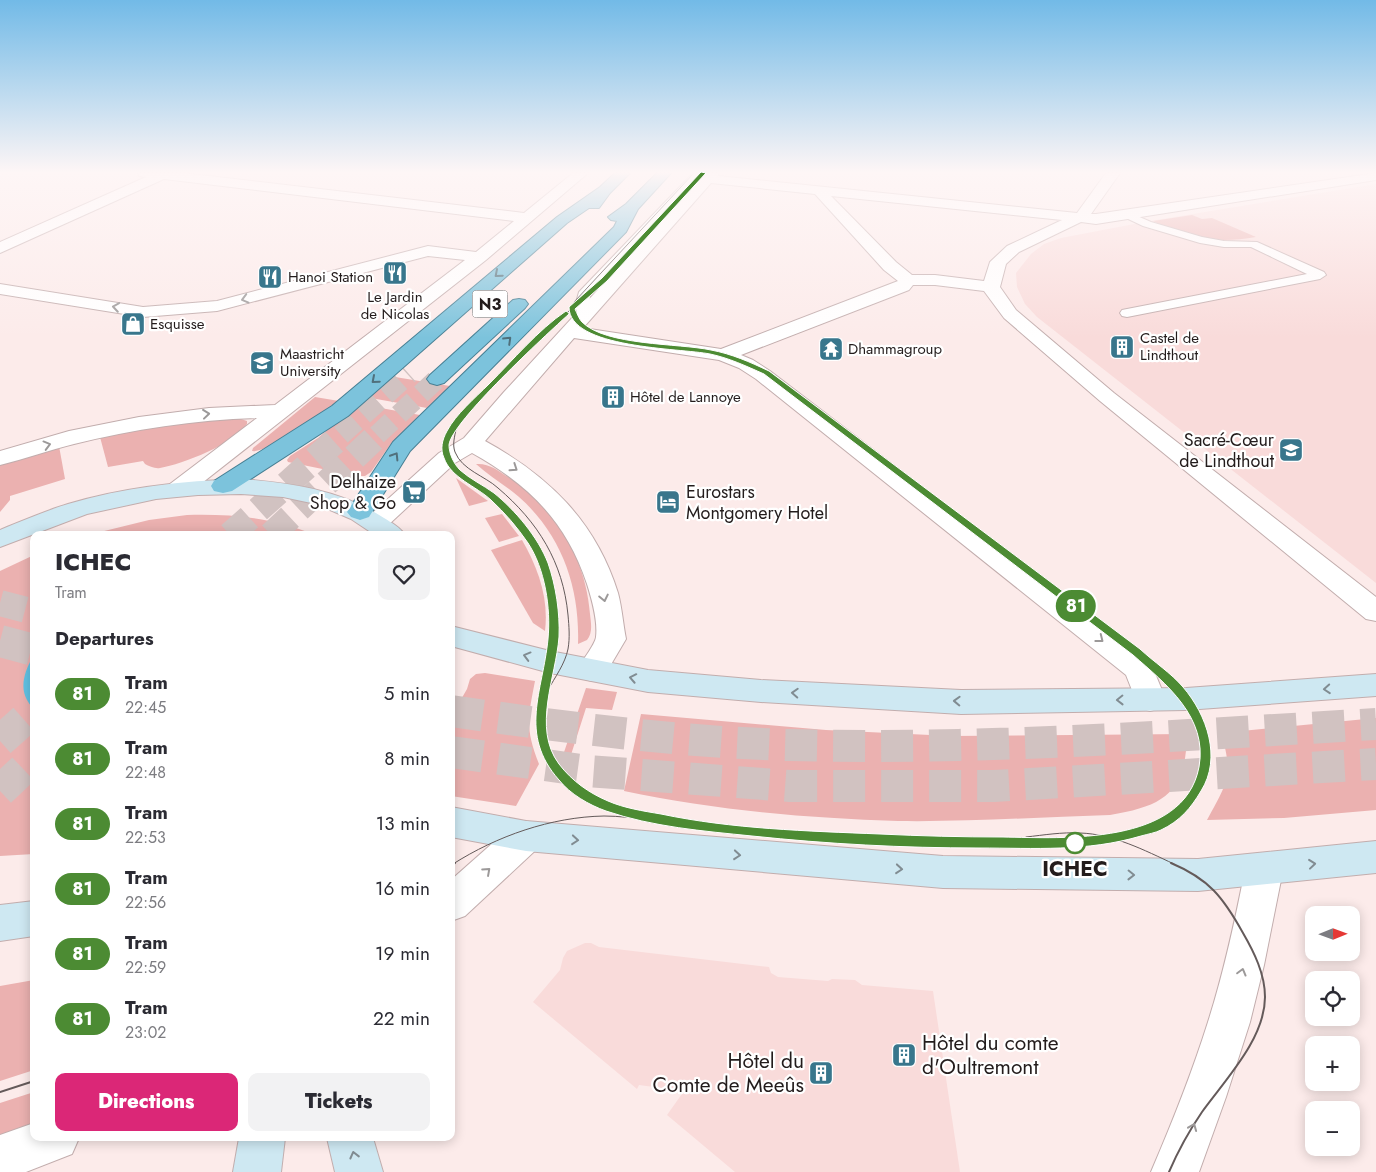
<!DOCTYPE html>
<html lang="en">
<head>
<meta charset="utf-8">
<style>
  :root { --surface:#fff; --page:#f2f2f3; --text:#2b2b33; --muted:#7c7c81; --accent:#db2777 }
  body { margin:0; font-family:Jost,sans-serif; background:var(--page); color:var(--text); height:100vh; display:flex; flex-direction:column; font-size:19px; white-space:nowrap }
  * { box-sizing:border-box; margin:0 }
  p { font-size:16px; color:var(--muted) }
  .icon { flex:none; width:28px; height:28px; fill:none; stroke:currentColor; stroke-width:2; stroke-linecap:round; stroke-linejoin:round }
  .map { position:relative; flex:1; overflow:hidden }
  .sheet { position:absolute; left:30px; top:531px; width:425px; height:610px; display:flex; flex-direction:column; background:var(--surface); border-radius:10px; box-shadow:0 2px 12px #0003 }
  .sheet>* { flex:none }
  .badge { padding:0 10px; border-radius:16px; font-size:18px; line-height:32px }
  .needle { width:32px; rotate:89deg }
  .tools { position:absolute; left:1305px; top:906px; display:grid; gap:10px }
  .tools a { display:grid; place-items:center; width:55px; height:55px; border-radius:10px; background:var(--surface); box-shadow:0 2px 12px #0003; font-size:25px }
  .map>.badge { position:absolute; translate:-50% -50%; box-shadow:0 0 0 2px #fff }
  h2 { padding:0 25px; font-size:19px; line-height:45px }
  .round { display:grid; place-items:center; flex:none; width:52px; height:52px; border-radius:10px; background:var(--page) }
  .head { display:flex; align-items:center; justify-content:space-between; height:85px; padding:0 25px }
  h1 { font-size:24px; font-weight:800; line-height:38px }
  .cta { display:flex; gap:10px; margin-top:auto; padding:10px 25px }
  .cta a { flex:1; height:58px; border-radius:10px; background:var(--accent); color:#fff; font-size:20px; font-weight:800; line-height:58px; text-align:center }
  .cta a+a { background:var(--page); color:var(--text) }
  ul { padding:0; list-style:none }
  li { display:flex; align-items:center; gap:15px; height:65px; padding:0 25px }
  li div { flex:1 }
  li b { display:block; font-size:19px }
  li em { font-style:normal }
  li .badge { min-width:55px; font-weight:700; text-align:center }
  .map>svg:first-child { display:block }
</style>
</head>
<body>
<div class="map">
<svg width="1376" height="1172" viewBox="0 0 1376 1172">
  <rect width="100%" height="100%" fill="#fcebea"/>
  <g fill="#f9dbda">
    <path d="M 1376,184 L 1376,583 L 1037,317 L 1025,304 L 1017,287 L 1016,273 L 1031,254 L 1044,244 L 1061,238 L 1150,221 Z"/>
    <path d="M 585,943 L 591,943 L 599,947 L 769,967 L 771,973 L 778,977 L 828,981 L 832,979 L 855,980 L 862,985 L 933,991 L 960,1172 L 735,1172 L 667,1115 L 684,1091 L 639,1085 L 637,1089 L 533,1002 L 560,970 L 563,958 L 567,951 Z"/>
  </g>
  <g fill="#ebb1b0">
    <path d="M 1192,215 L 1202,219 L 1212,218 L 1256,237 C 1217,244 1189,239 1153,221 Z"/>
    <path d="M 389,376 L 450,386 L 427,408 L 365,397 Z"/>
    <path d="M 315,397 L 339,401 C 325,412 267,454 252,451 L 253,448 Z"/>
    <path d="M 358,404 L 420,415 L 390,445 L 371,472 L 365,476 L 357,476 L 288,462 L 287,460 L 290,456 L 318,438 Z"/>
    <path d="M 238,418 L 247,421 L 247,424 C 234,444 183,464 160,468 C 155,469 149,466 145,464 L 143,461 L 108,467 L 100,437 L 159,426 Z"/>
    <path d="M 59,446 L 65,479 L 10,496 L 10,500 L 0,512 L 0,465 Z"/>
    <path d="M 476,464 C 489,463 497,470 508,477 C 555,505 586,559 590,614 C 591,623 593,633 587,640 L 578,644 C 580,588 562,535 519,497 C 505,485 489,476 476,464 Z"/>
    <path d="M 456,478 L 488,501 L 469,506 Z"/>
    <path d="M 502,514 L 519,536 L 499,542 L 485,518 Z"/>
    <path d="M 187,515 C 232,514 273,517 315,535 L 88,535 L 149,520 Z"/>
    <path d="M 522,540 C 538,568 549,598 545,631 L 533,623 L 491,550 Z"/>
    <path d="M 34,555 L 34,854 L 0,856 L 0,571 Z"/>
    <path d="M 485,673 L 535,681 C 528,717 525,729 539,764 L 516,806 L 451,796 L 451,717 L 467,689 L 470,679 L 476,674 Z"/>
    <path d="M 586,688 L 617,692 L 612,710 L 586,708 L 569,761 L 566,763 L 562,758 Z"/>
    <path d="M 641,714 L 826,730 L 951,736 L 1187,734 C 1186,793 1164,806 1110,815 C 1039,817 968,822 898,821 C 807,818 713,810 624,791 Z"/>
    <path d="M 1376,718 L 1376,810 L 1284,818 L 1207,820 C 1227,783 1234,776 1221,733 Z"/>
    <path d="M 34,980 L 34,1070 L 0,1081 L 0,986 Z"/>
    <path d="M 34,1092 L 34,1129 L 0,1140 L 0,1103 Z"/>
  </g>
  <path fill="#61c3e5" d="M 34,655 L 34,709 C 17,693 23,673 34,655 Z"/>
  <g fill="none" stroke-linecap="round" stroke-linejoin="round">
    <path stroke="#d1c2c1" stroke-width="26" stroke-dasharray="26 12" stroke-linecap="butt" d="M 0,603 L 34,612"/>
    <g stroke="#d1c2c1" stroke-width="32" stroke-dasharray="32 16" stroke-linecap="butt">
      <path d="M 0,641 L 34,650"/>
      <path d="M 451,711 C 563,727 676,742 789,745 C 985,750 1181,735 1376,724"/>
      <path d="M 451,752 L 588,771 L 790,786 L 994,786 L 1376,764"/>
    </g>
    <g stroke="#d1c2c1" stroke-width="20" stroke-dasharray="20 10" stroke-linecap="butt">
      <path d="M 341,435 L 409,374"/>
      <path d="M 377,435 L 437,379"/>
    </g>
    <g stroke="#d1c2c1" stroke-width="26" stroke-dasharray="26 12" stroke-linecap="butt">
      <path d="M 230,535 L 343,434"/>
      <path d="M 271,535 L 379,434"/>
    </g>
    <g stroke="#d1c2c1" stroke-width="32" stroke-dasharray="32 16" stroke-linecap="butt">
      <path d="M 0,741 L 34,711"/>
      <path d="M 0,791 L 34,759"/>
    </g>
    <defs>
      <g id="service">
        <path d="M 693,173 L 704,173 L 590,296 L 589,306 L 591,315 L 589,318 L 579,318 L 575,306 L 579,292 Z"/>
        <path d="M 1128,212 L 1151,222 L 1202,237 L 1224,241 L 1257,242 L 1324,272 L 1326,275 L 1320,279 L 1127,317 L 1122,316 L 1120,313 L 1122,310 L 1127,309 L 1307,274 L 1251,247 L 1224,247 L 1200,243 L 1143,226 L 1124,217 L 1123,215 Z"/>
      </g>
      <g id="minor">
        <path d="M 138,173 L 183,173 L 524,213 L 573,173 L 588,173 L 486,260 L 188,494 L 179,496 L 170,494 L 167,489 L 170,484 L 257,418 C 195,420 134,429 74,444 C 49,450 25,459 0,465 L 0,451 L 69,431 L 139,417 L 209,408 L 275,405 L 465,260 L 428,256 L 217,311 L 143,317 L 0,294 L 0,284 L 143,307 L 217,301 L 428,246 L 476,252 L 514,221 L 164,179 L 0,253 L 0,242 L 146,177 L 139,176 Z"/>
        <path d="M 705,173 L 719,173 L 718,176 L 1077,213 L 1106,173 L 1120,173 L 1091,214 L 1096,214 L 1376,173 L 1376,180 L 1096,224 L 1081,222 L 1019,252 L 1006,264 L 1000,287 L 1016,310 L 1114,393 L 1376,597 L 1376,621 L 1366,619 L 1100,401 L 1004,318 L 984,291 L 935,285 L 913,285 L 909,290 L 741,355 L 753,360 L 770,371 L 1150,661 L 1166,700 L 1161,708 L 1150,711 L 1139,708 L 1126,675 L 756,379 L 739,368 L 719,360 L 574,338 L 485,441 C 549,476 596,522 618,593 C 622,608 623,624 626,639 L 603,678 L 592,681 L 581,678 L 577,670 C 581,662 595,645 596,637 C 598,621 592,600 587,584 C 566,521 529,485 472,453 L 455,463 L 386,527 L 377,530 L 368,527 L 364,522 L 368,517 L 439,453 L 464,438 L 504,392 ZM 711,183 L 815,194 L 884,270 L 898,281 L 721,349 L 583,328 ZM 831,196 L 1062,220 L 1007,246 L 990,262 L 984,281 L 935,275 L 912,275 L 896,262 Z"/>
        <path d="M 526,821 L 539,825 L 544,836 L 539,847 L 465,916 L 451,921 L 451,880 L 513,825 Z"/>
        <path d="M 1264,854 L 1277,859 L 1283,870 L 1264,965 L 1250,1022 L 1226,1097 L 1199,1172 L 1151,1172 C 1172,1123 1192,1073 1208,1022 C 1224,972 1235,921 1245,870 L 1251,859 Z"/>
        <path d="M 34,1123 L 34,1138 L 79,1138 L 72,1154 L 26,1172 L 0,1172 L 0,1135 Z"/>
      </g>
      <g id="secondary">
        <path d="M 241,479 C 291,483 341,490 384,518 C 392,523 400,527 405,535 L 375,535 L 351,519 L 316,504 L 283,497 L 241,494 L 198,495 L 156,499 L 87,514 L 0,547 L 0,530 C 22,521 45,511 68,504 C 124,487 182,481 241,479 Z"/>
        <path d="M 451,626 L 550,651 L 648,670 L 761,680 L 961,690 L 1186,688 L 1376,674 L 1376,696 L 1186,710 L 961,714 L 761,702 L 648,692 L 550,673 L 451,646 Z"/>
        <path d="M 451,807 L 526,821 L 943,856 L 1198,859 L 1376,841 L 1376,873 L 1198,891 L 943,888 L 526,851 L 451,837 Z"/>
        <path d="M 34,901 L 34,936 L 0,941 L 0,905 Z"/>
        <path d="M 239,1138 L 285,1138 L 281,1172 L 233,1172 Z"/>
        <path d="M 327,1138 L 373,1138 L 383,1172 L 335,1172 Z"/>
      </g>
      <g id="trunk">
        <path d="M 615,173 L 630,173 L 610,193 L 599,208 L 589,208 L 567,223 L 348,416 L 232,491 L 223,493 L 214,491 L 211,486 L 214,481 L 332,406 L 557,217 L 600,187 Z"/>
        <path d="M 657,173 L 671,173 L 638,209 L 626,232 L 410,451 L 369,517 L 360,520 L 351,517 L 347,512 L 393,442 L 614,227 L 617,221 L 611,220 L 608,217 L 626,204 Z"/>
        <path d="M 519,299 L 525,300 L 528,304 L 525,308 L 444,383 L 437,385 L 430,383 L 427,379 L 430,375 L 513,300 Z"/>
      </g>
    </defs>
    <use href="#service" stroke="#c2adad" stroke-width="2"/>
    <use href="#minor" stroke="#c2adad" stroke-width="2"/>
    <use href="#secondary" stroke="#c2adad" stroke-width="2"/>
    <use href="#trunk" stroke="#477f93" stroke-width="2"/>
    <use href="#service" fill="#fff" fill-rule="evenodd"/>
    <use href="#minor" fill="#fff" fill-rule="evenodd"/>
    <use href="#secondary" fill="#cee8f2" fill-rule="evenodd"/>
    <use href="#trunk" fill="#7cc3dc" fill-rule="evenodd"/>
    <g stroke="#645a5a" stroke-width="1">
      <path d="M 593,290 L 624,258"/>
      <path d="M 576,305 C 550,327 451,415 445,445 C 440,470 482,486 497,500 C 509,511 522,525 531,540 C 549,568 556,604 554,638 C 553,660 545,682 542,704 C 534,765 578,797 630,813"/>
      <path d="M 456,429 C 455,436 452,444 455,452 C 462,470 485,476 498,488 C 538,522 563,562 568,615 C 569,626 570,638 568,649 C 565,664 555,677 548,690"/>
      <path d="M 1026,837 C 1044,835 1062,832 1080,833 C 1113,834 1144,850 1174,864"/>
      <path d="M 453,864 C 497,836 551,817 604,816 C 619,816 634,818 649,820 C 684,824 719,829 754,832 C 839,840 924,843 1010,843 C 1059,843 1117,846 1163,823 C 1183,813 1199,793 1203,771 C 1212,728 1184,695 1156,668 L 766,373 C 748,363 729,355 709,351 C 674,345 604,349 580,321 C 576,318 574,312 572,308 L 575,301 L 694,173"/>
    </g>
    <g stroke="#645a5a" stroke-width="2">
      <path d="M 451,865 L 455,863"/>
      <path d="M 0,1092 L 34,1081"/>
      <path d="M 1169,1172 C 1178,1151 1189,1131 1202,1112 C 1225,1080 1265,1039 1265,997 C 1265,974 1254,952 1243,933 C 1223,897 1209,879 1171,863"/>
    </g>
  </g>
  <defs><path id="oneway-chevron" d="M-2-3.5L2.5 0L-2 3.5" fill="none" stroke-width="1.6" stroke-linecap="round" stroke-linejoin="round" transform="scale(1.25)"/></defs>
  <g stroke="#50707c">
    <use href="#oneway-chevron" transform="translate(498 274) rotate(139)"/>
    <use href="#oneway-chevron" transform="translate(508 340) rotate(-44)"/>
    <use href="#oneway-chevron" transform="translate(375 380) rotate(139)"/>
    <use href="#oneway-chevron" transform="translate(395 456) rotate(-58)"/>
  </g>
  <g stroke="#9c9999">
    <use href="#oneway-chevron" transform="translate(245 299) rotate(165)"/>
    <use href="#oneway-chevron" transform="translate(116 307) rotate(-171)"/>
    <use href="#oneway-chevron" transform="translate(206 414) rotate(-6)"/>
    <use href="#oneway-chevron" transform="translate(47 445) rotate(-15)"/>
    <use href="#oneway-chevron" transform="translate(514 468) rotate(34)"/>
    <use href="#oneway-chevron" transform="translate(604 598) rotate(78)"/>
    <use href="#oneway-chevron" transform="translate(1100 639) rotate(38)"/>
    <use href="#oneway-chevron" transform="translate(487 871) rotate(-42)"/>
    <use href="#oneway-chevron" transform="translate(1242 972) rotate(-75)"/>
    <use href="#oneway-chevron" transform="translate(1193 1127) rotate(-68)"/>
  </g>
  <g stroke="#818c92">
    <use href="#oneway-chevron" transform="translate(527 656) rotate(-165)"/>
    <use href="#oneway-chevron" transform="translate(633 678) rotate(-169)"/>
    <use href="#oneway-chevron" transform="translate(1327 689) rotate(176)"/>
    <use href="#oneway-chevron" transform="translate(795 693) rotate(-177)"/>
    <use href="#oneway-chevron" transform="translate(1120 700) rotate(179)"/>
    <use href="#oneway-chevron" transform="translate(957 701) rotate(-178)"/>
    <use href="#oneway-chevron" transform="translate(575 840) rotate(5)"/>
    <use href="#oneway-chevron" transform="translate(737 855) rotate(5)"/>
    <use href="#oneway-chevron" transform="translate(1312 864) rotate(-6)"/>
    <use href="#oneway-chevron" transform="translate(899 869) rotate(5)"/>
    <use href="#oneway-chevron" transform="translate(1131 875) rotate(1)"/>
    <use href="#oneway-chevron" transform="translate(354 1155) rotate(-104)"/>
  </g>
  <linearGradient id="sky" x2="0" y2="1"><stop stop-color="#72bae7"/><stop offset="0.51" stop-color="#fef6f6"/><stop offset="1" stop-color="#fef6f6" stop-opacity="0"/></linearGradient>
  <rect width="1376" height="338" fill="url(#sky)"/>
  <path fill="#4c8b33" stroke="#fff" d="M 701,172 L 706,173 L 607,281 L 575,309 C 577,313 579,319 582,322 C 606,346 678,343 711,350 C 732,354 750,362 769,371 L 1140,649 C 1154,662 1171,673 1183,687 C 1207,715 1222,758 1201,791 C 1191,808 1180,821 1161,830 C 1155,833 1148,834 1141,836 C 1087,852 1035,848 979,848 C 903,848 828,844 752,836 C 703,831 653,827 606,811 C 589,805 570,794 559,780 C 518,734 543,691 548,639 C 551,608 545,569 528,543 C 517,527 505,513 491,500 C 476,486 451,478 444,458 C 440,449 442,440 447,431 C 456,414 475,398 489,384 C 513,360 538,330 566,311 L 569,313 L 569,314 C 547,334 451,422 449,445 C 449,454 454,464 460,470 C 470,479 483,485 494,493 C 515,510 538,537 548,563 C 556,586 560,613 559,637 C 556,677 532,728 559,764 C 572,781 589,793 608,801 C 624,808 643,811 661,814 C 732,829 807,831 880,834 C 921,836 962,837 1003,837 C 1063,838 1184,846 1199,767 C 1208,717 1166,684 1133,655 L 764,374 C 746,366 729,358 710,354 C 680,348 569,349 569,307 L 602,278 Z"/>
  <defs>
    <symbol id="restaurant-square" viewBox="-11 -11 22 22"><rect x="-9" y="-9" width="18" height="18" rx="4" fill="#38768c" stroke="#fff"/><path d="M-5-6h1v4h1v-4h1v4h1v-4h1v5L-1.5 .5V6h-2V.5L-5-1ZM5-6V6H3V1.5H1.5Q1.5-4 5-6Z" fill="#fff"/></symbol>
    <symbol id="shop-square" viewBox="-11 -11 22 22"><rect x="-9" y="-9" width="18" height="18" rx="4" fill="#38768c" stroke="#fff"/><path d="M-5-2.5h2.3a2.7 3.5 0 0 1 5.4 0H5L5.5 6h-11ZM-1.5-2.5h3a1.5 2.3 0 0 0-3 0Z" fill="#fff"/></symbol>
    <symbol id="building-square" viewBox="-11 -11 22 22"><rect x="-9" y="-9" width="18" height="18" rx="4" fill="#38768c" stroke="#fff"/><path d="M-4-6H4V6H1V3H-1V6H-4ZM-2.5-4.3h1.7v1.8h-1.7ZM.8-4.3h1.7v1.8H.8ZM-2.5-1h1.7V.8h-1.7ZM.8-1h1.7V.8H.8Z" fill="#fff"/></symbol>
    <symbol id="temple-square" viewBox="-11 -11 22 22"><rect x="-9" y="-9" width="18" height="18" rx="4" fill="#38768c" stroke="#fff"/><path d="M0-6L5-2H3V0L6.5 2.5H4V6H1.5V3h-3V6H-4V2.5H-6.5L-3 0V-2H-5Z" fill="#fff"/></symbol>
    <symbol id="university-square" viewBox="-11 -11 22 22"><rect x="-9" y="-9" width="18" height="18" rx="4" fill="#38768c" stroke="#fff"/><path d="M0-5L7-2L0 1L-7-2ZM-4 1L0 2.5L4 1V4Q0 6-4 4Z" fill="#fff"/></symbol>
    <symbol id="school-square" viewBox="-11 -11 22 22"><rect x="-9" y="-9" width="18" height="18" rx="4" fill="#38768c" stroke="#fff"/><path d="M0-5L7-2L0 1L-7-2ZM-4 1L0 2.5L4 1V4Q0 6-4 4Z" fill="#fff"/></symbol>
    <symbol id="supermarket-square" viewBox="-11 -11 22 22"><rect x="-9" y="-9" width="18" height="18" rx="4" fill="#38768c" stroke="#fff"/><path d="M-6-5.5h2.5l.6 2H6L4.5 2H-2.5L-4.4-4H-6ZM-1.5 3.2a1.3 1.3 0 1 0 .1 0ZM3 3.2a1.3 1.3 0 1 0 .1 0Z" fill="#fff"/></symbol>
    <symbol id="hotel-square" viewBox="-11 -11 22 22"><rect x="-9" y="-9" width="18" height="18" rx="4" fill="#38768c" stroke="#fff"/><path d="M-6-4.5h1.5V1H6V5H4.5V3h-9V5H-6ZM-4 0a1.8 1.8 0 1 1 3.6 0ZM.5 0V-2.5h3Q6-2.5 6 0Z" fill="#fff"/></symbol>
  </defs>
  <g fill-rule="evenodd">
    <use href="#restaurant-square" x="381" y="259" width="28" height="28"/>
    <use href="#restaurant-square" x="256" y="263" width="28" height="28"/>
    <use href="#shop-square" x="119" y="310" width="28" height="28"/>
    <use href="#building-square" x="1108" y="333" width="28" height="28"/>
    <use href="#temple-square" x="817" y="335" width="28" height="28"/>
    <use href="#university-square" x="248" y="349" width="28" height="28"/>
    <use href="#building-square" x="599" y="383" width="28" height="28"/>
    <use href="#school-square" x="1277" y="436" width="28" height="28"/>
    <use href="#supermarket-square" x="400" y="478" width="28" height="28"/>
    <use href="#hotel-square" x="654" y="488" width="28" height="28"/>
    <use href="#building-square" x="890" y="1041" width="28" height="28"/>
    <use href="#building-square" x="807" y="1059" width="28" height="28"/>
  </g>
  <circle fill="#fff" stroke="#4c8b33" stroke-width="2.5" cx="1075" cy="843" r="10"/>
  <g text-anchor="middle" stroke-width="4.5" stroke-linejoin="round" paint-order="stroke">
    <g font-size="15" fill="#231c1c" stroke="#fff" text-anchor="start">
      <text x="288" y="282">Hanoi Station</text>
      <text x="395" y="302" text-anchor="middle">Le Jardin<tspan x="395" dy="17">de Nicolas</tspan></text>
      <text x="150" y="329">Esquisse</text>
      <text x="1140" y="343">Castel de<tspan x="1140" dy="17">Lindthout</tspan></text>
      <text x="848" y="354">Dhammagroup</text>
      <text x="280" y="359">Maastricht<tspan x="280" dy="17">University</tspan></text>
      <text x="630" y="402">Hôtel de Lannoye</text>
    </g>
    <rect fill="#fff" stroke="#656060" stroke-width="1" x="472.5" y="290.5" width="35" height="27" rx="4"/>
    <g font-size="16" font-weight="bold" fill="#231c1c">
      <text x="490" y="310">N3</text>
    </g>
    <g font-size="18" fill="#231c1c" stroke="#fff" text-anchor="end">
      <text x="1274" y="446">Sacré-Cœur<tspan x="1274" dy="21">de Lindthout</tspan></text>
      <text x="396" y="488">Delhaize<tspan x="396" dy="21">Shop &amp; Go</tspan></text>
      <text x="686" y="498" text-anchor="start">Eurostars<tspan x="686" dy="21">Montgomery Hotel</tspan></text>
    </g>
    <g font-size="21" font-weight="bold" fill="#231c1c" stroke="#fff">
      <text x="1075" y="876">ICHEC</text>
    </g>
    <g font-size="21" fill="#231c1c" stroke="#fff" text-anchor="start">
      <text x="922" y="1050">Hôtel du comte<tspan x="922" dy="24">d'Oultremont</tspan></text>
      <text x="804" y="1068" text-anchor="end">Hôtel du<tspan x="804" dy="24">Comte de Meeûs</tspan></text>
    </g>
  </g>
</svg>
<div class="tools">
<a><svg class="needle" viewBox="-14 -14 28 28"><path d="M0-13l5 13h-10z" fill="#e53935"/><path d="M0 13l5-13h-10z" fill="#7c7c81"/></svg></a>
<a><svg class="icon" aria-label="locate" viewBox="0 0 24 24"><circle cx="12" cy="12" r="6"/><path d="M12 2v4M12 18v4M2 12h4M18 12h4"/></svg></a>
<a>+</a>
<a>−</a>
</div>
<b class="badge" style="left:1076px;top:606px;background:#4c8b33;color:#fff">81</b>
<section class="sheet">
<div class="head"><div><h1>ICHEC</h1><p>Tram</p></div><a class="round"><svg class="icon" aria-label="heart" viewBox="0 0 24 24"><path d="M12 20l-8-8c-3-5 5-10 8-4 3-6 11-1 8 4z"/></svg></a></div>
<h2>Departures</h2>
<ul>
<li><span class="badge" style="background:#4c8b33;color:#fff">81</span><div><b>Tram</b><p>22:45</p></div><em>5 min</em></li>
<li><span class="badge" style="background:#4c8b33;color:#fff">81</span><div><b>Tram</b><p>22:48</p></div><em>8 min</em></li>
<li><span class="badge" style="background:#4c8b33;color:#fff">81</span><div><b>Tram</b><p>22:53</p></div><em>13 min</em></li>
<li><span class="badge" style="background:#4c8b33;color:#fff">81</span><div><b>Tram</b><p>22:56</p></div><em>16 min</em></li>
<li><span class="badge" style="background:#4c8b33;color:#fff">81</span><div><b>Tram</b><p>22:59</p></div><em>19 min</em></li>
<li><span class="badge" style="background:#4c8b33;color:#fff">81</span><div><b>Tram</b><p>23:02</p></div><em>22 min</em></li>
</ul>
<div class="cta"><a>Directions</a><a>Tickets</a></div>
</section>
</div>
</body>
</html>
